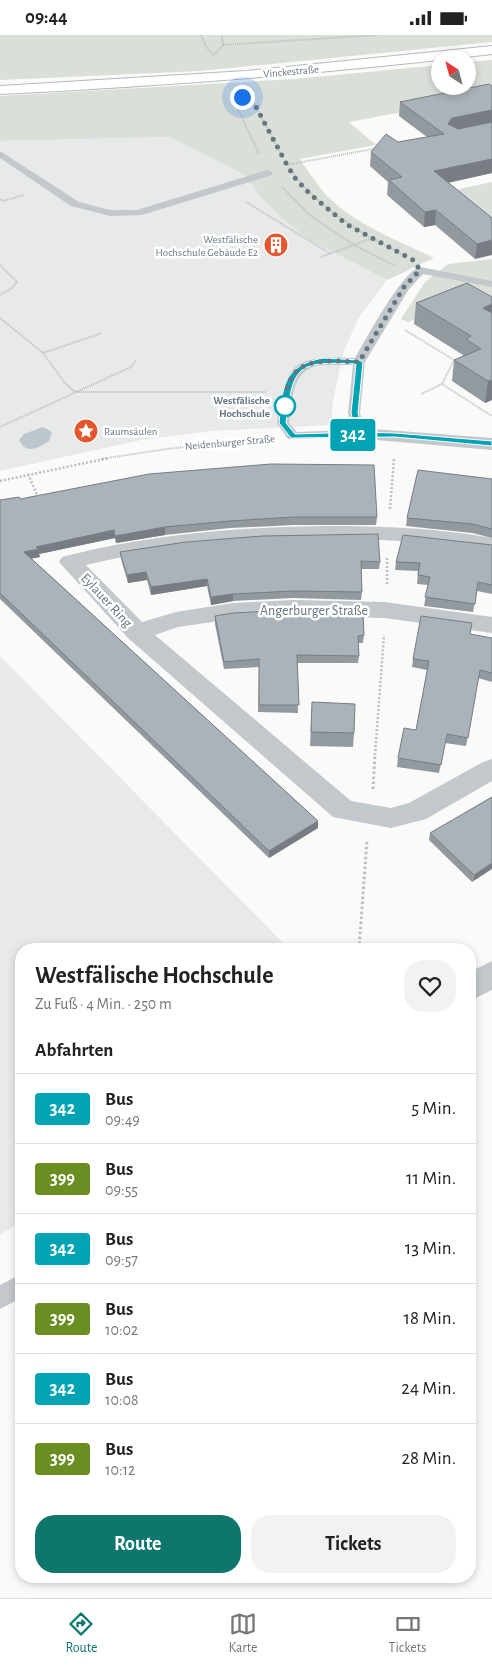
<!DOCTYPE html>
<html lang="de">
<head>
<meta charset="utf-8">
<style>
  :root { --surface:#fff; --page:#f2f2f2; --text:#222; --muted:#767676; --line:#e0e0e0; --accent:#0f766e }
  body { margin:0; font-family:"Alegreya Sans",sans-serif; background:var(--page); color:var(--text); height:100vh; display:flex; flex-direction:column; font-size:19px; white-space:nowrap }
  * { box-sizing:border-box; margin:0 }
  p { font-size:16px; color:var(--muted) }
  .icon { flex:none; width:28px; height:28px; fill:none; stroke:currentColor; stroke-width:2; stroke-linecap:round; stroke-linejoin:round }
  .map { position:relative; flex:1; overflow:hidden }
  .drawer { position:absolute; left:15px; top:908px; width:461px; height:640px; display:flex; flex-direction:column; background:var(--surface); border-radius:20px; box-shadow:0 2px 8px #0003 }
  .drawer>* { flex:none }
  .badge { padding:0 10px; border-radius:4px; font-size:18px; line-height:32px }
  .needle { width:32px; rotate:324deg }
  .fabs { position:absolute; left:431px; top:15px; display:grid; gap:10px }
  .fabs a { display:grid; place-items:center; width:45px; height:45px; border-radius:50%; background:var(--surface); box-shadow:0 2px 8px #0003; font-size:25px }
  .you { position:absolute; width:25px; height:25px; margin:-12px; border:4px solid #fff; border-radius:50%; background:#1a73e8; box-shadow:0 0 0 8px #1a73e833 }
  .map>.badge { position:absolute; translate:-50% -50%; box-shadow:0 0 0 2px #fff }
  h2 { padding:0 20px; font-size:19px; line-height:45px }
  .round { display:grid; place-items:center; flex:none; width:52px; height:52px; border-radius:20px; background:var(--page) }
  .summary { display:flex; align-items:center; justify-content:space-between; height:85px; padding:0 20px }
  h1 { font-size:24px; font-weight:700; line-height:38px }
  .primary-button { display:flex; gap:10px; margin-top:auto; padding:10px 20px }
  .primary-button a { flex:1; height:58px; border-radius:20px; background:var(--accent); color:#fff; font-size:20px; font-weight:700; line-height:58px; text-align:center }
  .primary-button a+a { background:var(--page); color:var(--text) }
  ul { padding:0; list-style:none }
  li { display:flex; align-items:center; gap:15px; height:70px; padding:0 20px; border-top:1px solid var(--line) }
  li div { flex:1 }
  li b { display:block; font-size:19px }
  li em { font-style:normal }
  li .badge { min-width:55px; font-weight:700; text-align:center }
  .status { display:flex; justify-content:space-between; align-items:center; height:35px; padding:0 25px; background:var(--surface); direction:ltr }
  .status svg { height:14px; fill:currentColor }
  .tabs { display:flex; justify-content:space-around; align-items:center; height:70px; border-top:1px solid var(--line); background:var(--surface); font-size:14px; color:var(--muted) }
  .tabs a { display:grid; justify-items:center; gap:2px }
  .tabs .current { color:var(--accent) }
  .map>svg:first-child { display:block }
</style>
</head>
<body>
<div class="status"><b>09:44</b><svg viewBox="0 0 49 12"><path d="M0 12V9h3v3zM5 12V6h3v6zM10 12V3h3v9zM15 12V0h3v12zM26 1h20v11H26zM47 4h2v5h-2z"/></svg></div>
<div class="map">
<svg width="492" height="1563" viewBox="0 0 492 1563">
  <rect width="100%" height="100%" fill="#fafaf8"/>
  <g fill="#e8e9e9">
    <path d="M 170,102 L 246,140 L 260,161 L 281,183 L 308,204 L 387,245 L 358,284 L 343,318 L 333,366 L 331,390 L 211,396 L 141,405 L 0,436 L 0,106 Z"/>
    <path d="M 0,621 L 289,914 L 21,914 L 21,1186 L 0,1200 Z"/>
  </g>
  <g fill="#dadfd7">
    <path d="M 0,0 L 492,0 L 492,7 L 200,36 L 0,45 Z"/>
    <path d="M 492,25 L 492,60 L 349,87 L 376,110 L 300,124 C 308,136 316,148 325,159 C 354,189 397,205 434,223 L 387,245 L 308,204 L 281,183 L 260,161 L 245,140 L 170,102 L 0,106 L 0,61 L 295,44 L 440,30 L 440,51 L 468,51 L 468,27 Z"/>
    <path d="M 492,147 L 492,190 L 450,156 Z"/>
    <path d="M 492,224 L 492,281 L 466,264 L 408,287 L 401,284 L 425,247 L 448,229 Z"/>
  </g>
  <path fill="#bbc7cb" d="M 43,392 L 52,397 L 49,406 C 38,413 26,420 19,405 L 24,399 Z"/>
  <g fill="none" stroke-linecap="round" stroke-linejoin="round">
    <defs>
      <path id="primary" d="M 492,11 L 492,19 C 331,38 164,51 0,59 L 0,51 L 246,36 Z"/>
    </defs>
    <use href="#primary" stroke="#b5babe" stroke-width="2"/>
    <g stroke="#bbbfc2" stroke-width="2" stroke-dasharray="1 1" stroke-linecap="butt">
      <path d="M 201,0 L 206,12 L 214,20"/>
      <path d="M 223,10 L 378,0"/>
      <path d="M 214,20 L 223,10 L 222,0"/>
      <path d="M 232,61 L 259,119"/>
      <path d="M 240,62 L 255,70 L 283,123"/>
      <path d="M 286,130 L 378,113"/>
      <path d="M 290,134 C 320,175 361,198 405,221"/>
      <path d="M 282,152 L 311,181 L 354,210 L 395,231"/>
      <path d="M 0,164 L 3,166 L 24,160"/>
      <path d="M 246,167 L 331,219"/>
      <path d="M 321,222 L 370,204"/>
      <path d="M 0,230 L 17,247 L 12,253 L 0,260"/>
      <path d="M 0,283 L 43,318 L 65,348 L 75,357 L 266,357"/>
      <path d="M 405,295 L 454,325 L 442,349 L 492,381"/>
      <path d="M 43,318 L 102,298"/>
      <path d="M 421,359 L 442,349"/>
      <path d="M 0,392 L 131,332 L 136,325"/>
      <path d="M 101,424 L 167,414 L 268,403"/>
    </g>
    <g stroke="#bbbfc2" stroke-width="2.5" stroke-dasharray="2 2" stroke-linecap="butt">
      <path d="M 28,439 L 39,464"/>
      <path d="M 0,446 L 109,423"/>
      <path d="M 390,474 L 394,423"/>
      <path d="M 387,523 L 387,549"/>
      <path d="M 375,720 L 384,600"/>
    </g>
    <g stroke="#bbbfc2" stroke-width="3" stroke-dasharray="2.5 2.5" stroke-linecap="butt">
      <path d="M 373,754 L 375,719"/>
      <path d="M 359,914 L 367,805"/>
    </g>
    <g fill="#c3c8cc" fill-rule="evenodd">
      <path d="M 0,116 L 79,167 L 110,175 L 137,175 L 264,136 L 268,135 L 273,138 L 272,140 L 142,180 L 110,181 L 71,171 L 0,123 Z"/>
      <path d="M 420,232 L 492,246 L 492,252 L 423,239 L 409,254 L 365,327 L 360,378 L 367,399 L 365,402 L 288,404 L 277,388 C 285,327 294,320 355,323 C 366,305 402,236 420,232 ZM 322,330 L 353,330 L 348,378 L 352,395 L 297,397 L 289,388 C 293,362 291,334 322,330 Z"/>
      <path d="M 21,1239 L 21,1263 L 0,1274 L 0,1250 Z"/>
    </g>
    <g fill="#c3c8cc" fill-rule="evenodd">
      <path d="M 360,393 L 492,403 L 492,415 L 353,403 L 350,399 L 353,395 Z"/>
      <path d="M 327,491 C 383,491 437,493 492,503 L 492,517 C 424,504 356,503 287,505 C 219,508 152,514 86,530 L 142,587 L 176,577 L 233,568 L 293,565 L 385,567 L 492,582 L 492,598 L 385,583 L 293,581 L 233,584 L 178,592 L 155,600 L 351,766 L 391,773 L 409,768 L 483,727 L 492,724 L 492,746 L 426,784 L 391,793 L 333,782 L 128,603 L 59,527 L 62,522 L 70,520 C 155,499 240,492 327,491 Z"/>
      <path d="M 492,926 L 492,955 L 470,966 L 470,937 Z"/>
    </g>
    <use href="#primary" fill="#fff" fill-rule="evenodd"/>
  </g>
  <g fill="#929a9f">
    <path d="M 492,51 L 492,138 L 448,148 L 492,183 L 475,224 L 435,190 L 424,192 L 387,160 L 388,147 L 370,131 L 371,117 L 398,107 L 427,102 L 399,81 L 400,67 Z"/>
    <path d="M 467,248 L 492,365 L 485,368 L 452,346 L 454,325 L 463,321 L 463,320 L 414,289 L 416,268 Z"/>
    <path d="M 492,444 L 492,503 L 472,498 L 406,491 L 407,483 Z"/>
    <path d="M 20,464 L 377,482 L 376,490 L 294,490 L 230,493 L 165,500 L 116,508 L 115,503 L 39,519 L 40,522 L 31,523 L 318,786 L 318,793 L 269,823 L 0,564 L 0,465 Z"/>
    <path d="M 492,510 L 492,559 L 477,556 L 473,577 L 424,571 L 428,550 L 417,549 L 418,536 L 395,535 L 396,527 Z"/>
    <path d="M 120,517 L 380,527 L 379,534 L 361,534 L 362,557 L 361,565 L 293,563 L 233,566 L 211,570 L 207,551 L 151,560 L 147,545 L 128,548 L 121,524 Z"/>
    <path d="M 215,581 L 364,600 L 363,608 L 358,608 L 359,621 L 358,628 L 297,628 L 298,678 L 258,677 L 259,632 L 224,634 L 215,589 Z"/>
    <path d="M 470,599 L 492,603 L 492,647 L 478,643 L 466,711 L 445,708 L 439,738 L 397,732 L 398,723 L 416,695 L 427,635 L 412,632 L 413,624 Z"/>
    <path d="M 312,667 L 354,698 L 353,712 L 310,711 Z"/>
    <path d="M 492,762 L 472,847 L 429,805 L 430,798 Z"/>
  </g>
  <g fill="#777d82">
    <path d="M 492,75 L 492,89 L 451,97 L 448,89 L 452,83 Z"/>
    <path d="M 492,124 L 492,138 L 432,151 L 434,136 Z"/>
    <path d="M 436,175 L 435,190 L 424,192 L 425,177 Z"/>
    <path d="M 492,205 L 492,220 L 475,224 L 477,209 Z"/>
    <path d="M 492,269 L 492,289 L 483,273 Z"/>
    <path d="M 492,345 L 492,365 L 485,368 L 488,346 Z"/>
    <path d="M 165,492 L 165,500 L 116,508 L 115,501 Z"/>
    <path d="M 114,495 L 115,503 L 39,519 L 40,522 L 25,525 L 24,517 L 36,512 Z"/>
    <path d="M 146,537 L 147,545 L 128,548 L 127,540 Z"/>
    <path d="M 207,544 L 207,551 L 151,560 L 151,552 Z"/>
    <path d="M 233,559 L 233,566 L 211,570 L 211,562 Z"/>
    <path d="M 318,786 L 318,793 L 269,823 L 269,816 Z"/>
    <path d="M 492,828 L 492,834 L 472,847 L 474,840 Z"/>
  </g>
  <g fill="#aab3b9" stroke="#777d82">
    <path d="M 489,49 L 492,51 L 492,75 L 452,83 L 448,89 L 458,94 L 492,87 L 492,124 L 434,136 L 492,183 L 492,205 L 477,209 L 436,175 L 425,177 L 389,145 L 402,142 L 371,117 L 386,99 L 398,107 L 444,99 L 400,67 Z"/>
    <path d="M 467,248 L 492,262 L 492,269 L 483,273 L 492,278 L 492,345 L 488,346 L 454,325 L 481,314 L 466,304 L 471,301 L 416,268 Z"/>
    <path d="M 271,429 L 374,430 L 377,482 L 295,482 L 230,486 L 165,492 L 115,501 L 114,495 L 36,512 L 39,514 L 24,517 L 318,786 L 269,816 L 0,558 L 0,465 L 19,462 L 20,464 L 149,439 Z"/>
    <path d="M 418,435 L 492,444 L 492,494 L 473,489 L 407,483 Z"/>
    <path d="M 378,499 L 380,527 L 361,526 L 362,557 L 293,556 L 233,559 L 211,562 L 207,544 L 151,552 L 146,537 L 127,540 L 120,517 L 186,507 L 262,501 Z"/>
    <path d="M 403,500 L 492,510 L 492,550 L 478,547 L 475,569 L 425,562 L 430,542 L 418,540 L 420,528 L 396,527 Z"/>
    <path d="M 293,575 L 363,577 L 364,600 L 358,601 L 359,621 L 297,620 L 299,670 L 259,670 L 259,624 L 224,627 L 215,581 L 233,578 Z"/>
    <path d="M 421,581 L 472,588 L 470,599 L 492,603 L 492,638 L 480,635 L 468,703 L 447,699 L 441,730 L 398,723 L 404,693 L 416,695 L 429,626 L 413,624 Z"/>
    <path d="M 312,667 L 355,669 L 354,698 L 311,697 Z"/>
    <path d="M 492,762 L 492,828 L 474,840 L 430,798 Z"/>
  </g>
  <path fill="#00a3b4" stroke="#fff" d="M 323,323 L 359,325 L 363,327 L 358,378 L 361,389 L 354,390 L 351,378 L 356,329 C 297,326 293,330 286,388 L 295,399 L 360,397 L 395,398 L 492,406 L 492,411 L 395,402 L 291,403 L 279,388 C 283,352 282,331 323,323 Z"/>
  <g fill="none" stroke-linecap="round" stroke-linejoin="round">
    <path stroke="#657683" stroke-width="5" stroke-dasharray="0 9" d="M 242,62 L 255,70 L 287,130 L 295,143 L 310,159 L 346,189 L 413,225 L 420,235 L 404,252 L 359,327 C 320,325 286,321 285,371"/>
  </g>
  <defs>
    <symbol id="building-disc" viewBox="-11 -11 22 22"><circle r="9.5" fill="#e4572e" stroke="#fff"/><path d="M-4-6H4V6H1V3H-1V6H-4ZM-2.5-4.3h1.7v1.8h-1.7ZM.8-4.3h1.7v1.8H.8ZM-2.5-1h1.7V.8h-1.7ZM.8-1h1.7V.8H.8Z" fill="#fff"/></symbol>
    <symbol id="sight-disc" viewBox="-11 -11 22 22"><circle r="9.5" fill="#e4572e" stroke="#fff"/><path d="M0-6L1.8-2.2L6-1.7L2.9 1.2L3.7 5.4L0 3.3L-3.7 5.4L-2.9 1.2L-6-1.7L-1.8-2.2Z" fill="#fff"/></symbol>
  </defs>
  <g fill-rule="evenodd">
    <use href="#building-disc" x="262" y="196" width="28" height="28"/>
    <use href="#sight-disc" x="72" y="382" width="28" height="28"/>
  </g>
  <circle fill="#fff" stroke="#00a3b4" stroke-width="2.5" cx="285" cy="371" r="10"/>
  <g text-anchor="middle" stroke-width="5" stroke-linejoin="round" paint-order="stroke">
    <g font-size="11" fill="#657683" stroke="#fff">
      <text transform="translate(291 36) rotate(-5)" y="4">Vinckestraße</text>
      <text transform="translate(230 407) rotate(-5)" y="4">Neidenburger Straße</text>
    </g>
    <g font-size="11" fill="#657683" stroke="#fff" text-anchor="end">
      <text x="258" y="208">Westfälische<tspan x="258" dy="13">Hochschule Gebäude E2</tspan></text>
      <text x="104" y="400" text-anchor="start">Raumsäulen</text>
    </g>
    <g font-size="11" font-weight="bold" fill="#657683" stroke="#fff" text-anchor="end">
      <text x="270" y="369">Westfälische<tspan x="270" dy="13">Hochschule</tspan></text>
    </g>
    <g font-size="14" fill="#657683" stroke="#fff">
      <text transform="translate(107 565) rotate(47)" y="5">Eylauer Ring</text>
      <text x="314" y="580">Angerburger Straße</text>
    </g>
  </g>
</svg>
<div class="fabs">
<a><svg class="needle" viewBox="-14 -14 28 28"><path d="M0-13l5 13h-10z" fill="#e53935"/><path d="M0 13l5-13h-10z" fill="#767676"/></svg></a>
</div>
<div class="you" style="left:242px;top:62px"></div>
<b class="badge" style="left:353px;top:400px;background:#00a3b4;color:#fff">342</b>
<section class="drawer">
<div class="summary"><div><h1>Westfälische Hochschule</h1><p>Zu Fuß · 4 Min. · 250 m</p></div><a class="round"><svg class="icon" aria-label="heart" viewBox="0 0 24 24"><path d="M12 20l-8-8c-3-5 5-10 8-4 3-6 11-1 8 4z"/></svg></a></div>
<h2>Abfahrten</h2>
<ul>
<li><span class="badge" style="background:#00a3b4;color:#fff">342</span><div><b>Bus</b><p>09:49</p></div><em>5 Min.</em></li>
<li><span class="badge" style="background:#6b8e23;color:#fff">399</span><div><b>Bus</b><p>09:55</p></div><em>11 Min.</em></li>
<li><span class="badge" style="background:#00a3b4;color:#fff">342</span><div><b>Bus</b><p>09:57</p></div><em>13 Min.</em></li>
<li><span class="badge" style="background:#6b8e23;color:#fff">399</span><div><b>Bus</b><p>10:02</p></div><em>18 Min.</em></li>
<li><span class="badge" style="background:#00a3b4;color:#fff">342</span><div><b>Bus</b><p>10:08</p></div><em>24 Min.</em></li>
<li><span class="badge" style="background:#6b8e23;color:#fff">399</span><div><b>Bus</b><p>10:12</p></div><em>28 Min.</em></li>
</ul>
<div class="primary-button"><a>Route</a><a>Tickets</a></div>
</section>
</div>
<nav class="tabs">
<a class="current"><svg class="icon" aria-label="directions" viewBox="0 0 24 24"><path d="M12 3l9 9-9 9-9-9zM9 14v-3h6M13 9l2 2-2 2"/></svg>Route</a>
<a><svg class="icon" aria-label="map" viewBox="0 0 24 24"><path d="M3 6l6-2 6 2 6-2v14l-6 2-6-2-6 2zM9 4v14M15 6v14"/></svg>Karte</a>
<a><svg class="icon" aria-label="tickets" viewBox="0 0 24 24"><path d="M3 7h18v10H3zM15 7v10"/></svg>Tickets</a>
</nav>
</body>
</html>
